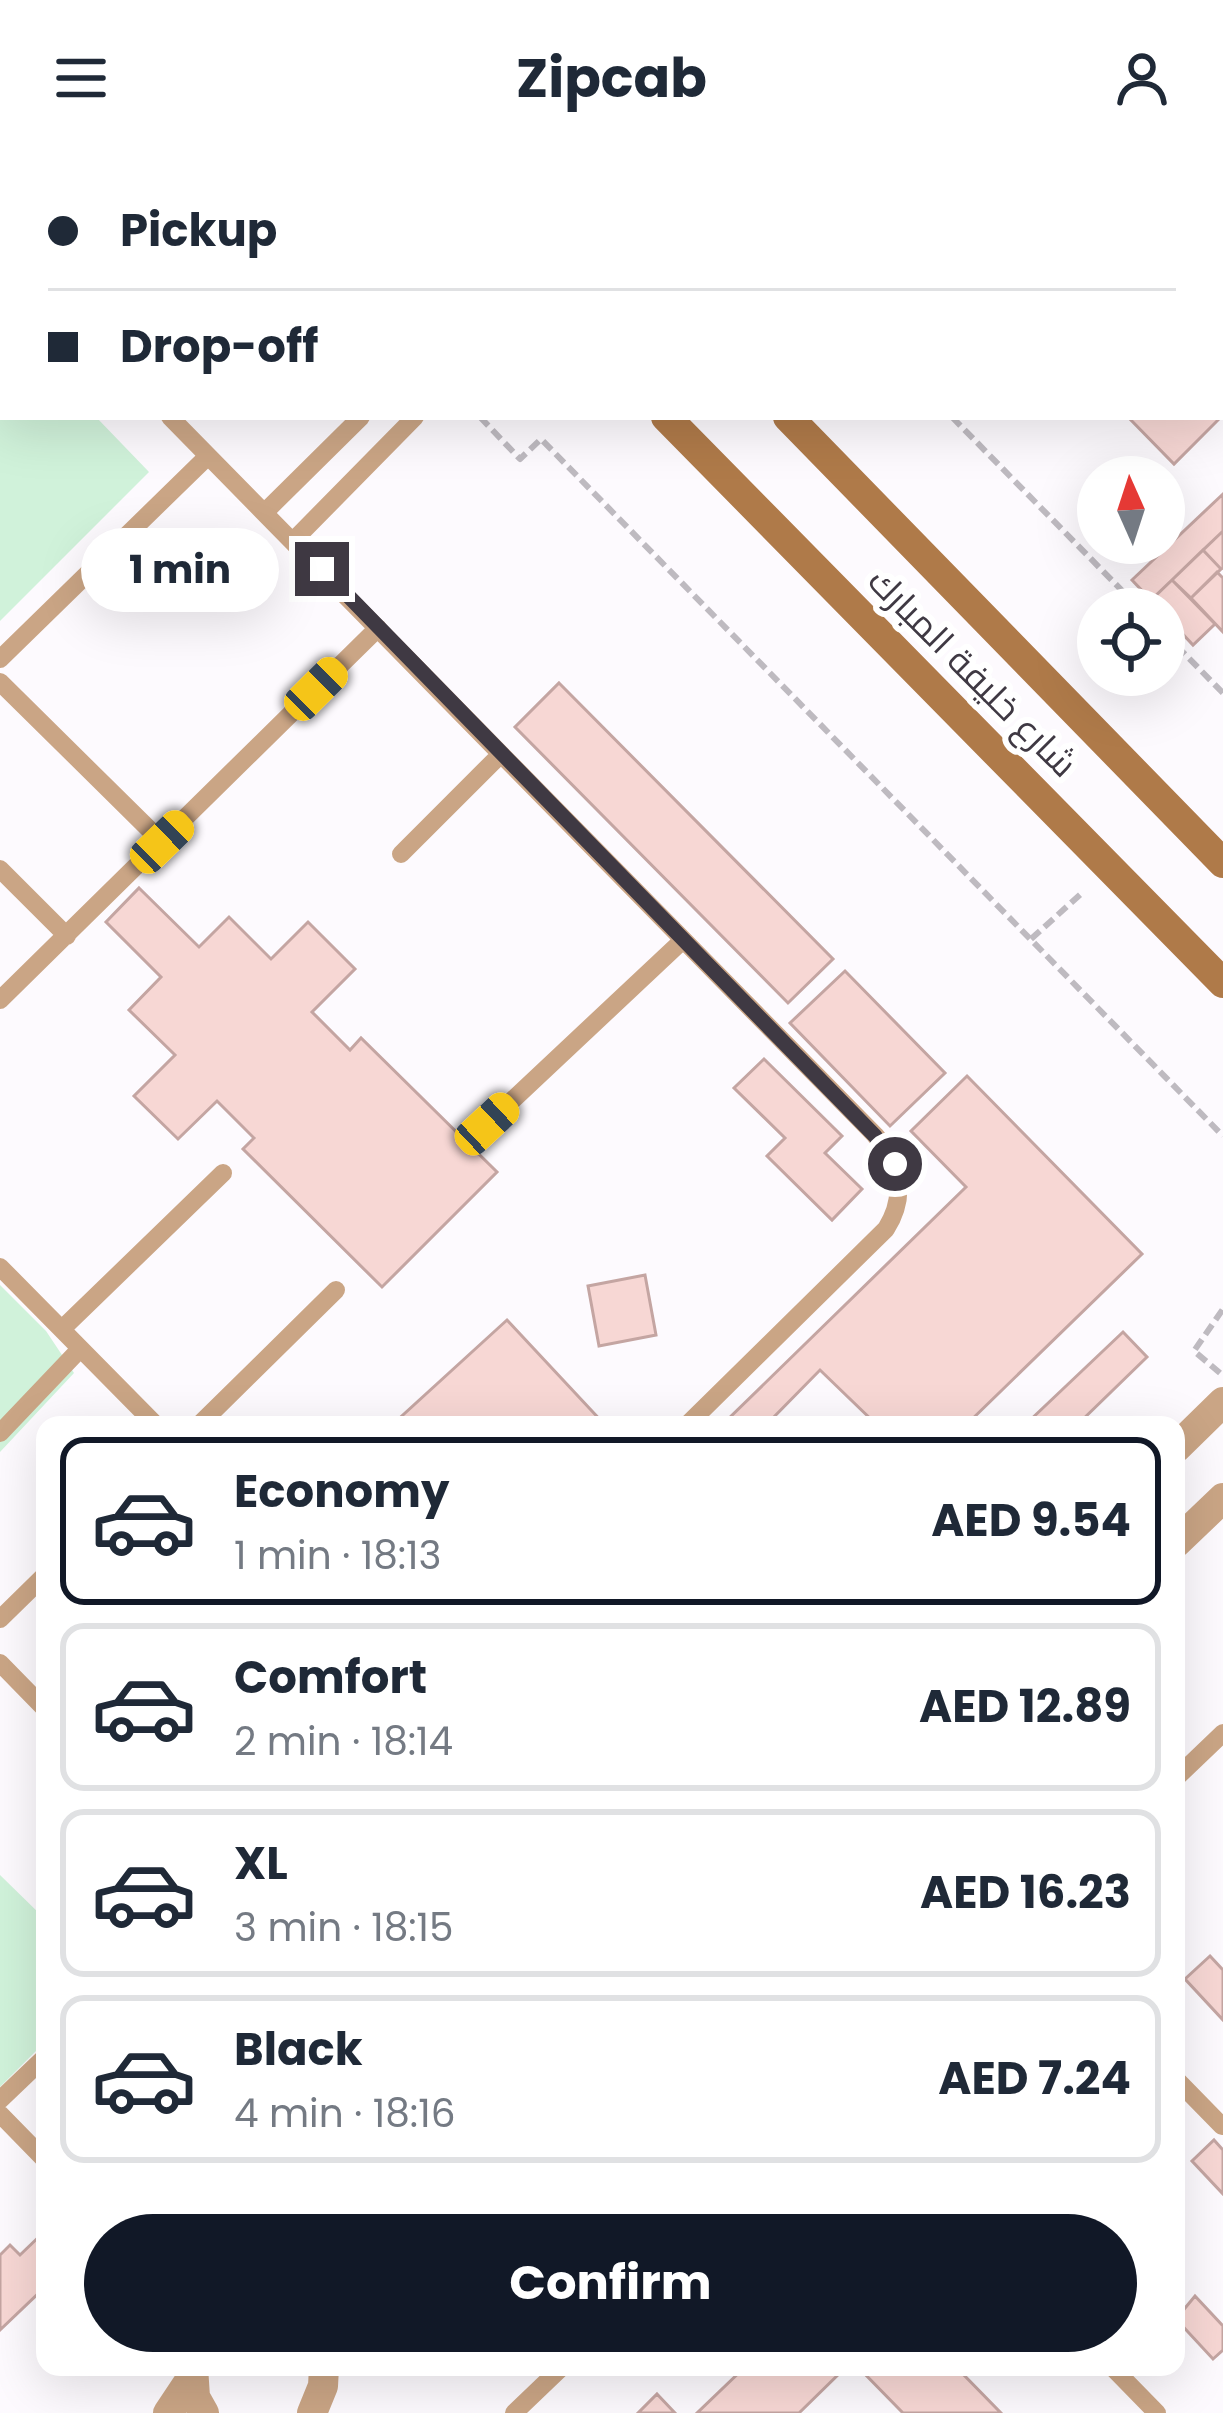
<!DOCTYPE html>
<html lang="en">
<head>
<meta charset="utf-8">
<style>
	body { margin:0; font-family:Poppins,Cairo,sans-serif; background:#f6f6f7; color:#1f2937; height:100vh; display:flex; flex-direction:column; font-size:45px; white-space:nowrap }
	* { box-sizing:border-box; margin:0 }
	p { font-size:39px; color:#747a83 }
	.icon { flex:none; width:66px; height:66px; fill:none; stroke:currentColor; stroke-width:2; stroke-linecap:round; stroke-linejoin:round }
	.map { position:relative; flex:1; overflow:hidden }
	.sheet { position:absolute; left:36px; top:1260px; width:1149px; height:960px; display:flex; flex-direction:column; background:#fff; border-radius:24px; box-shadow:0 12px 48px #0002 }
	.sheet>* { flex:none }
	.guide { position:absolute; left:0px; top:0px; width:1224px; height:264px; box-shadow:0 12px 48px #0002; display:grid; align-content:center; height:264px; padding:0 48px; background:#fff }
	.needle { width:78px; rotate:357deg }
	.tools { position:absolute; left:1077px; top:300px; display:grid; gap:24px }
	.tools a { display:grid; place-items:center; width:108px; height:108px; border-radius:50%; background:#fff; box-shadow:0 12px 48px #0002; font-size:60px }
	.end { position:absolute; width:54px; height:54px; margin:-27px; border:15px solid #3f3943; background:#fff; box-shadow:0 0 0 6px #fff }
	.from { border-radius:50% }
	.bubble { position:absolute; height:84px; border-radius:42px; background:#fff; box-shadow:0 12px 48px #0002; font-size:39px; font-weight:700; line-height:84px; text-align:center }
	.car { position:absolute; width:36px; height:72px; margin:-36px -18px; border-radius:15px; box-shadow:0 0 9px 3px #0007; background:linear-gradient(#f5c518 24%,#345 0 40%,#f5c518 0 76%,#345 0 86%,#f5c518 0) }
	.guide b { display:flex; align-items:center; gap:42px; height:114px; font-size:45px }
	.guide b+b { border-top:3px solid #e0e1e3 }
	.guide i { width:30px; height:30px; background:#1f2937 }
	ul { padding:21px 0 0; list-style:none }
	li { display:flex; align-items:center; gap:36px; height:168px; margin:0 24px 18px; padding:0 24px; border:6px solid #e0e1e3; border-radius:24px }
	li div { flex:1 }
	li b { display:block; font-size:45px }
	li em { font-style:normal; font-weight:700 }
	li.selected { border-color:#111827 }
	li>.icon { width:108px; height:108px; stroke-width:1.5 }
	.action { display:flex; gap:24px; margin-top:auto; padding:24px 48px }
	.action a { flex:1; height:138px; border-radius:72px; background:#111827; color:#fff; font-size:48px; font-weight:700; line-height:138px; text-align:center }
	header { display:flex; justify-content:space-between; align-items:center; height:156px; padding:0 48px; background:#fff; font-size:54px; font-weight:700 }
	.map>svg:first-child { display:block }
</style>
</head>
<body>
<header><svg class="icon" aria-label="menu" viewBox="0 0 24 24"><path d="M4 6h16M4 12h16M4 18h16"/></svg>Zipcab<svg class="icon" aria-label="person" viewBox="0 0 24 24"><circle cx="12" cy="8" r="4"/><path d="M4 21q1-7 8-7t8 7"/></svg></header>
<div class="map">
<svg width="1223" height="2257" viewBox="0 0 1223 2257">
	<rect width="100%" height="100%" fill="#fdfafe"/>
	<!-- green -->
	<path fill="#d0f2da" d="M0,161L3,261H96L149,316L0,465Z
		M0,1129L46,1175L74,1217L0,1296Z
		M0,1719L45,1763V1886L0,1931Z"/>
	<!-- building -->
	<path fill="#f7d7d4" stroke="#c4a5a2" stroke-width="3" d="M1221,148L1223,259L1174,308L1128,261H1221Z
		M1223,338V375L1151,444L1132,424Z
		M1223,375V412L1221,413L1203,394Z
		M1203,394L1221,413L1191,442L1172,424Z
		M1217,416L1223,422V476L1191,442Z
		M1172,424L1215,468L1193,489L1151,444Z
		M559,527L833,803L788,847L515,571Z
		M139,732L199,791L229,761L271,803L308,766L355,813L312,856L350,894L361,882L497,1016L382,1131L243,993L254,982L217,945L178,983L134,940L175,899L129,854L161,821L106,766Z
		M845,815L945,917L890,970L790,867Z
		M764,903L842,980L825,997L862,1033L832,1064L767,1000L785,982L734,932Z
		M967,920L1142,1098L966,1269H877L820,1214L766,1269H722L966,1031L911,975Z
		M645,1119L656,1179L599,1190L588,1130Z
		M507,1164L605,1269H392Z
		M1123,1176L1147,1201L1077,1269L1026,1268Z
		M1210,1800L1223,1814V1864L1185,1823Z
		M1214,1984L1223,1994V2038L1192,2005Z
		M45,2075V2131L0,2174V2099L10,2089L20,2099Z
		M1195,2140L1223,2170V2194L1213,2203L1176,2163Z
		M745,2211H846L799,2257H697Z
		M858,2211H956L1001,2257H903Z
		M657,2238L675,2257H638Z"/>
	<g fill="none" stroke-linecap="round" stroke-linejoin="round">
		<!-- path -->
		<path stroke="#bebac0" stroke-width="6" stroke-dasharray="12 6" stroke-linecap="butt" d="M269,0L272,3
			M574,0L577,3
			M696,0L699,3
			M480,261L520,303L541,283L1223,980
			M952,261L1140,453
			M1164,477L1223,537
			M1031,783L1082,737
			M1220,1217L1194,1195L1223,1153"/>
		<!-- service -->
		<path stroke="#caa585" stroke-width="18" d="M0,87L3,90
			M170,261L875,979C900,1008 907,1040 886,1073L687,1269
			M266,355L361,261
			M294,384L415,261
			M0,503L208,300
			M0,526L162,686
			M401,698L501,598
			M0,713L67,780
			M0,844L378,472
			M487,968L683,784
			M0,1111L156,1269
			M62,1173L223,1017
			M199,1269L336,1134
			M0,1277L80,1193
			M0,1463L45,1419
			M0,1507L45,1553
			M1176,1622L1223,1577
			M1176,1923L1222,1970
			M0,1944L45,1901
			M0,1958L45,2004
			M1112,2211L1157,2257
			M514,2257L562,2211"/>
		<!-- minor -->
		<path stroke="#caa585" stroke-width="30" d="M1176,1292L1223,1246
			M1176,1387L1223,1342
			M193,2211L195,2241L204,2257
			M168,2257L192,2221
			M312,2257L323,2230L324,2211"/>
		<!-- secondary -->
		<path stroke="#af7a49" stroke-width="30" d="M408,0L411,3
			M533,0L536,3
			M666,261L1223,827
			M788,261L1223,707"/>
	</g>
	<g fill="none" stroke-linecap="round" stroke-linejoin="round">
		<!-- route -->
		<path stroke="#3f3943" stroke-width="15" d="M322,413L875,980L895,1008"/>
	</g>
	<g text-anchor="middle" stroke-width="12" stroke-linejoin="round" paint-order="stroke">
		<!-- street labels -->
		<g font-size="36" fill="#3f3943" stroke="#fff">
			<text transform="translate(973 516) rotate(45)" y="13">شارع خليفة المبارك</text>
		</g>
	</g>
</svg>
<div class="tools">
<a><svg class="needle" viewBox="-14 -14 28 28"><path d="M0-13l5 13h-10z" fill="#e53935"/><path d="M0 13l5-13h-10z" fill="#747a83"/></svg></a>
<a><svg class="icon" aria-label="locate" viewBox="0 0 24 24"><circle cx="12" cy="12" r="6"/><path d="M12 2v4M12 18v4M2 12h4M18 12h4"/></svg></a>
</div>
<i class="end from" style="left:895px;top:1008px"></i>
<i class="end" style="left:322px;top:413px"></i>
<div class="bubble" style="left:81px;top:372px;width:198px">1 min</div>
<i class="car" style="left:316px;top:533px;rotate:45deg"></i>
<i class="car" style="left:162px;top:686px;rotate:46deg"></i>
<i class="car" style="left:487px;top:968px;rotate:47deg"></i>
<div class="guide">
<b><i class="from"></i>Pickup</b>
<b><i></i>Drop-off</b>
</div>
<section class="sheet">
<ul>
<li class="selected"><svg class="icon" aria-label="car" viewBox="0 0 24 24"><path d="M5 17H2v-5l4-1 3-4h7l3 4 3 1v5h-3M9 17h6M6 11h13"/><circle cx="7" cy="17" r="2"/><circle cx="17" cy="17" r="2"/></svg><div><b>Economy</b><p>1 min · 18:13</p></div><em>AED 9.54</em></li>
<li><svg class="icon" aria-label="car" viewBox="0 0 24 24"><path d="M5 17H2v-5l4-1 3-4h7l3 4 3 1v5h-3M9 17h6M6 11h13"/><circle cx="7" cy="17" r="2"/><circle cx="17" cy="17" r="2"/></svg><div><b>Comfort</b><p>2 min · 18:14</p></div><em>AED 12.89</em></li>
<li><svg class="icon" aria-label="car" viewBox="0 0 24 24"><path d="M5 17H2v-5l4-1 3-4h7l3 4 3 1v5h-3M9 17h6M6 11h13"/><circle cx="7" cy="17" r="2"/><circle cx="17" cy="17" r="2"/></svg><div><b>XL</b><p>3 min · 18:15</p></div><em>AED 16.23</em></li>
<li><svg class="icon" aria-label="car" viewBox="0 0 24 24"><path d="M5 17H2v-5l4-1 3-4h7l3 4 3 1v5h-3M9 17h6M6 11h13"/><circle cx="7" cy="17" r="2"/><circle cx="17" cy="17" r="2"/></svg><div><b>Black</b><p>4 min · 18:16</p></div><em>AED 7.24</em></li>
</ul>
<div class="action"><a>Confirm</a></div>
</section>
</div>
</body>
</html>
